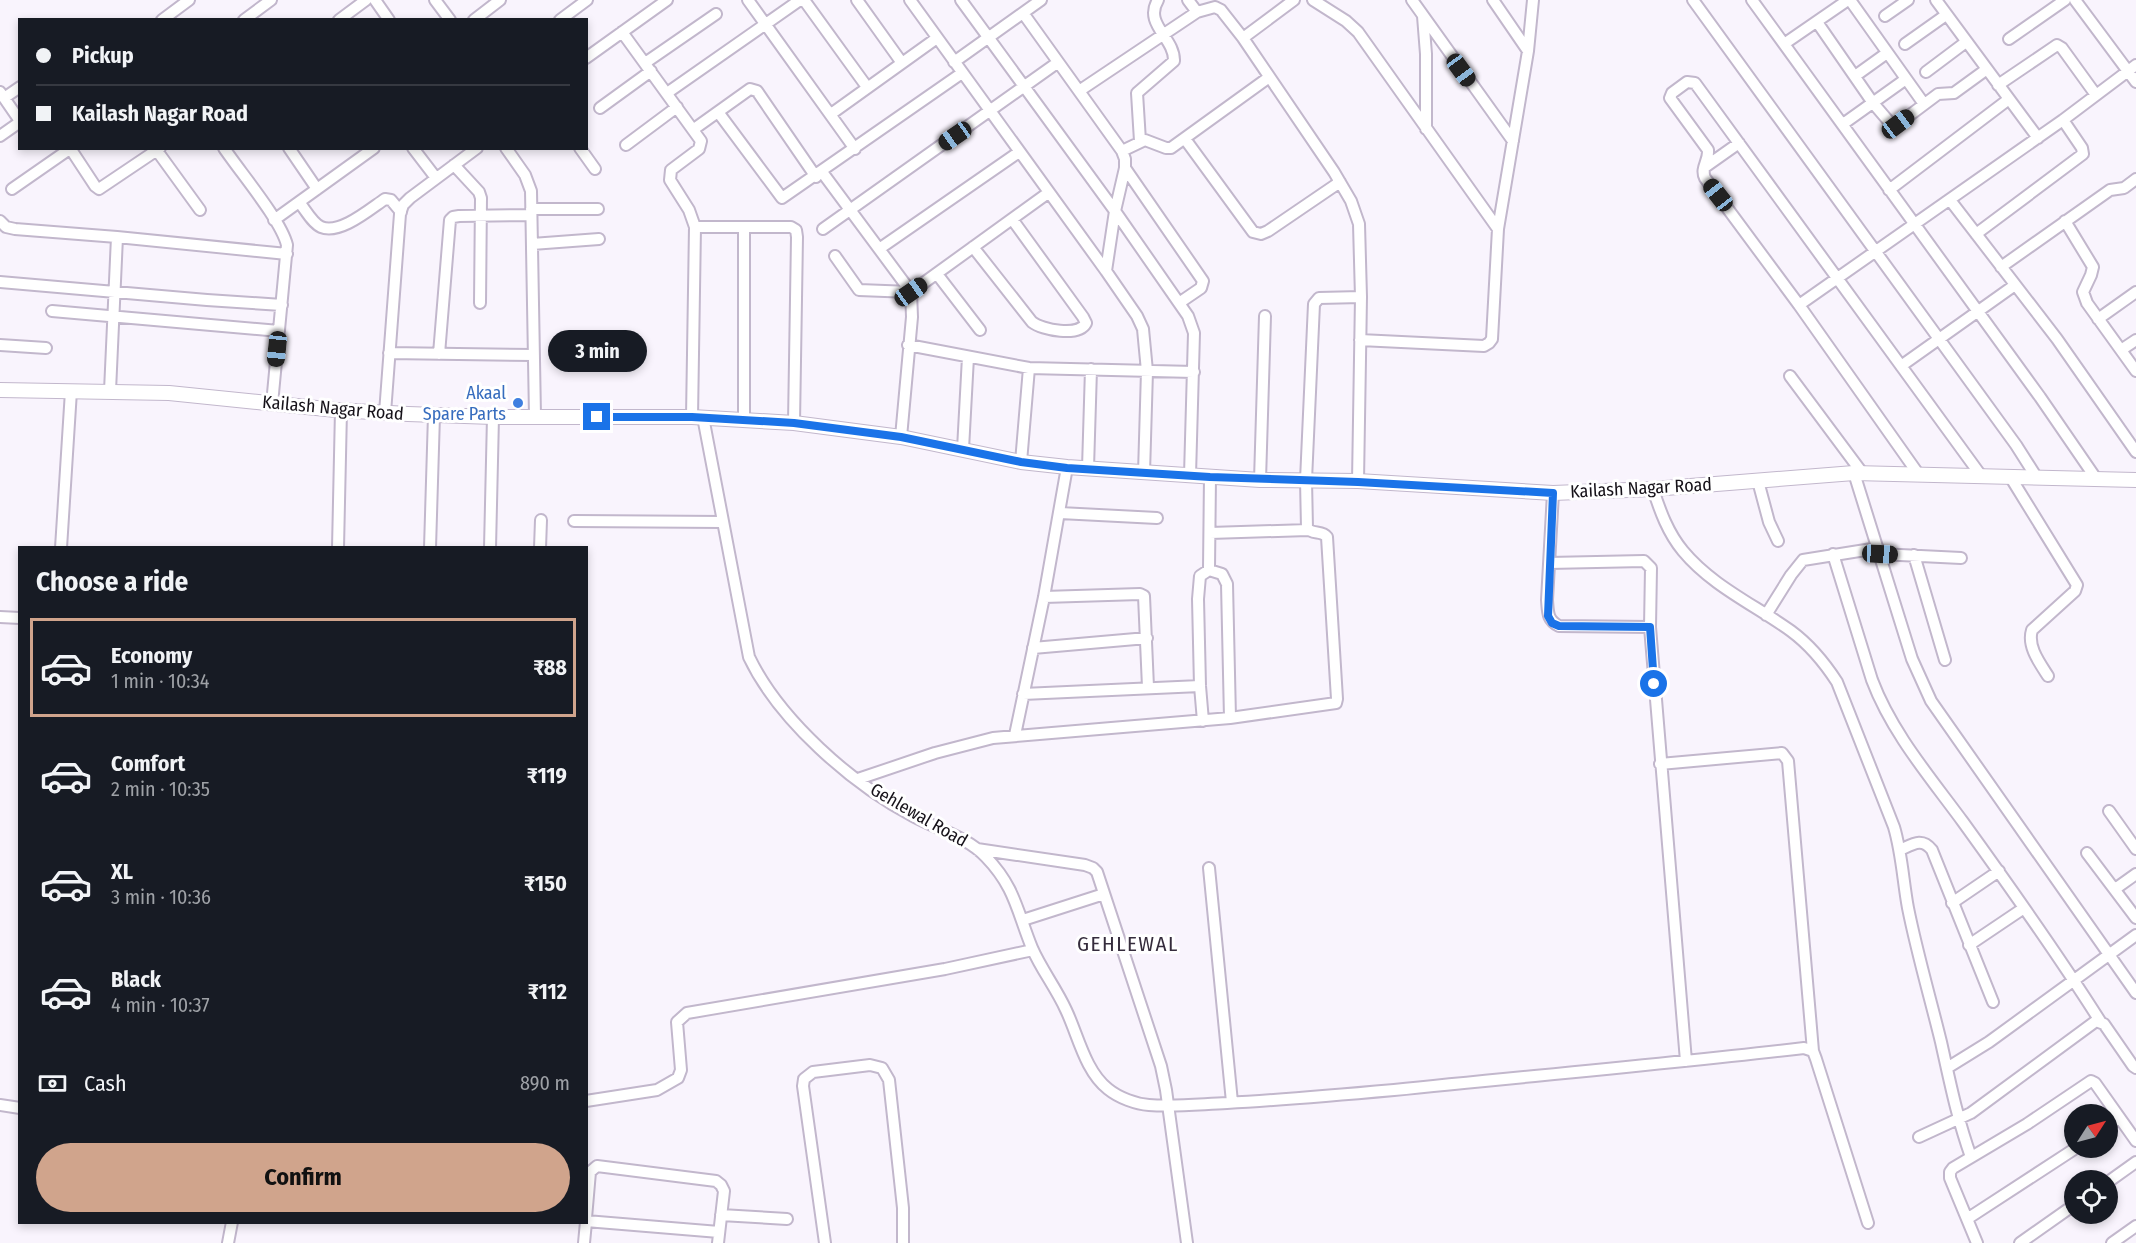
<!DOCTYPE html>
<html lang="en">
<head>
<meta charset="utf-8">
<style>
	body { margin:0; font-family:"Fira Sans Condensed",sans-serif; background:#20242c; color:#f1f3f6; height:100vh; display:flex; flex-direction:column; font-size:22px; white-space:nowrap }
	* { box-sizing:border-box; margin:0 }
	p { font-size:20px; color:#9ea1a6 }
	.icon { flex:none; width:33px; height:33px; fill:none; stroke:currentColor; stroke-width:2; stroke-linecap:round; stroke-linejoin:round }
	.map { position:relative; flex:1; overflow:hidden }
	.sheet { position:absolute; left:18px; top:546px; width:570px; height:678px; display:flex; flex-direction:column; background:#171b24; border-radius:0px; box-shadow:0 3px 9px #0003 }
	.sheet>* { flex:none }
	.hud { position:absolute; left:18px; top:18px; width:570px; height:132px; border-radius:0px; box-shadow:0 3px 9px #0003; display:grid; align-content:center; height:132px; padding:0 18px; background:#171b24 }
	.needle { width:39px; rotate:54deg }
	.tools { position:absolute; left:2064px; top:1104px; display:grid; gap:12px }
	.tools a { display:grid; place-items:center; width:54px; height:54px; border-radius:50%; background:#171b24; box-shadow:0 3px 9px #0003; font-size:30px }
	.end { position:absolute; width:27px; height:27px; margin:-14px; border:8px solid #1a73e8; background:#fff; box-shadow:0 0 0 3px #fff }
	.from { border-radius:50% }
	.bubble { position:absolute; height:42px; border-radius:21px; background:#171b24; box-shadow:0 3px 9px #0003; font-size:20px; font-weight:700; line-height:42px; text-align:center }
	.car { position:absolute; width:18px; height:36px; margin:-18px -9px; border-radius:8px; box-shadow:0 0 4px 2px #0007; background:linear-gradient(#222 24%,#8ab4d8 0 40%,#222 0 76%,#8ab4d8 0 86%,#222 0) }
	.hud b { display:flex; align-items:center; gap:21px; height:57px; font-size:22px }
	.hud b+b { border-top:2px solid #363941 }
	.hud i { width:15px; height:15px; background:#f1f3f6 }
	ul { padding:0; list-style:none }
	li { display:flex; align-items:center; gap:18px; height:99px; margin:0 12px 9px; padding:0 6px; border:3px solid transparent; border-radius:0px }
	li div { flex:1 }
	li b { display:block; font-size:22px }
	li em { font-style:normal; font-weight:700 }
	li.selected { border-color:#d0a48c }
	li>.icon { width:54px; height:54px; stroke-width:1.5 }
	h2 { padding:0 18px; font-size:27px; line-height:72px }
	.pay { display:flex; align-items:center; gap:15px; height:66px; padding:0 18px; font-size:22px }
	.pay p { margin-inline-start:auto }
	.button { display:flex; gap:12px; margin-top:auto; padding:12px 18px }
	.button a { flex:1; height:69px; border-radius:36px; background:#d0a48c; color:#111; font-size:24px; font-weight:700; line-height:69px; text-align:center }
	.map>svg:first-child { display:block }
</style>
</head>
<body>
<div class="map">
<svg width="2136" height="1243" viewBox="0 0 2136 1243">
	<rect width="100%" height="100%" fill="#f9f4fd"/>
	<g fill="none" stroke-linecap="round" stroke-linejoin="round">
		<!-- minor casing -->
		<g stroke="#c2b7cc" stroke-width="14">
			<path id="minor" d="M375,0L389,20
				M435,0L450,20
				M748,0L855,149
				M804,0L867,87
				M857,0L902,63
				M910,0L1106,271L1137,316L1143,329L1147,371L1144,473
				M961,0L1115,211L1188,316L1194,333L1190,475
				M1188,0L1197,12
				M1313,0L1346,21L1358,32L1498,229
				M1412,0L1513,141
				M1493,0L1528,51
				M1693,0L2016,445L2037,478
				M1752,0L2040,397L2097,480
				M1850,0L1924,104
				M1936,0L2038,138
				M2075,0L2136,82
				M1023,13L1122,151L1125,159V168L1115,211L1106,271
				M1423,16L1426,54V129
				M1885,16L1908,0
				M162,20L189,0
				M244,20L271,0
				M339,20L366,0
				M474,20L500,0
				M560,20L587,0
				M1817,22L1873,103L1891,124H1898L1938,94L1954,93L1987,69
				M622,32L701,141L699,149L671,170L670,180L689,210L695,227L692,417
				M1243,38L1294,0
				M2009,39L2065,0
				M1784,44L1848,0
				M1905,44L1946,15
				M586,58L667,0
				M954,62L1041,0
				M645,63L716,14
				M1926,72L1966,42
				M1855,76L1887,53
				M1998,85L2057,45L2062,48L2096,95
				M1079,91L1197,12L1215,7L1221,10L1243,38L1334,172L1351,201L1359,224L1361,297L1358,481
				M0,92L20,121
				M667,93L800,0
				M4,98L20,87
				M600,108L651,71
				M718,112L782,198L962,73
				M831,114L937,38
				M1843,124L1906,79
				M694,129L750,89L757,91L816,177
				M0,136L20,122
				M1185,139L1253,232L1261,234L1268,231L1340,182
				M1140,141L1137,93L1174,61C1175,38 1143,24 1158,0
				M626,145L677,107
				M70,148L95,186L99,189L160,148
				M155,148L200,210
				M224,148C240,172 281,220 287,245L272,404
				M289,148L317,189
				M413,148L436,178
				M506,148L525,175L531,191L535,416
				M580,148L595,169
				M1122,151L1145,140L1166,148H1171L1268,78
				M454,165L479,192L481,198L480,303
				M1705,167L1739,143
				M1125,168L1203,281L1201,288L1179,303
				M822,172L911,292L912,317L901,437
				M12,189L71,148
				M1889,190L2009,99
				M1950,200L2057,339L2136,452
				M299,202C305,209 312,223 321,227C340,235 370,209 385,199L391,200L401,212
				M531,209H598
				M274,220L374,148
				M0,221L6,227L15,229L117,237
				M2065,221L2093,267L2091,275L2083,292L2087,303L2136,371
				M695,227H791L796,230L797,237L794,423
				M744,228V420
				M823,229L1057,63
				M1976,234L2083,154L2082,148L2063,120
				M532,244L599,239
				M973,247L1032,322C1042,330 1079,337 1086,323L1083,317L1012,219
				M879,249L1019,152
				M835,256L859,290L911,292L1048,193
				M2001,267L2110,190L2124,188L2136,179
				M937,274L980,330
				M0,282L207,300L282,305
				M1799,305L2063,120L2136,65
				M52,311L279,331
				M2098,319L2136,292
				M1360,340L1484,346L1489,343L1492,339L1498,229L1528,51L1533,0
				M0,345L46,348
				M908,345L1029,368L1194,372
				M2121,350L2136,340
				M389,353L534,355
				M439,354L450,220L453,217L459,216L531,215
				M1901,366L2015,285
				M1790,376L1863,474
				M110,391L117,237L287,254
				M385,413L400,214L403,205L410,198L477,148
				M703,417L749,657C779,720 852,784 913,816C937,829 967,837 986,857C1015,887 1017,911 1032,948C1041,969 1056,988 1066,1010C1078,1035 1085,1071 1108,1089C1119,1098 1136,1104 1149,1105C1175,1107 1201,1104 1227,1103C1282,1100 1338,1095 1394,1090C1530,1076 1667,1064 1804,1048L1813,1051L1816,1059L1868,1223
				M963,449L968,357
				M1021,462L1029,368
				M1088,468L1091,369
				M1854,473L1912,659L1931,701L2136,993
				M1919,475L1799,305L1705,178C1700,168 1709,161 1708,150L1670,98L1672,93L1687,82L1695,83L1982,477
				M2011,478L2077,585L2075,591L2032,630C2027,646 2039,662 2048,676
				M1260,480L1265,316
				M1758,481L1769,522L1778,541
				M1653,489C1660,511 1668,533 1683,551C1712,586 1755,605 1791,631C1810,645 1824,662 1837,682L1894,827C1902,854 1903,881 1908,908C1917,953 1930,997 1941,1042C1950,1082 1957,1118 1971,1157
				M1553,493L1547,600C1548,612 1547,620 1559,626L1650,627
				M1060,513L1157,518
				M574,521L723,522
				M1210,533L1308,530
				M61,548L71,391
				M338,548L341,410
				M430,548L434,415
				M490,548L493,417
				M540,548L541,520
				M1833,554L1872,680C1892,733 1930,777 1963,822C2010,887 2057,953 2100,1021
				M1880,554L1961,558
				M1914,555L1945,660
				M1549,563L1644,561L1651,568L1650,627L1686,1061
				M1209,570L1222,574L1227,584L1230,718
				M1044,597L1140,594L1144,596L1148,687
				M1766,615L1791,575L1803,560L1878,548
				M0,617L20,618
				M1033,648L1147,638
				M1023,694L1200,686
				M1203,721L1200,686L1198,599L1200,576L1209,570V568L1210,477
				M1015,735L1044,597L1067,467
				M1660,764L1782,753L1788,761L1813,1051
				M858,779L935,753L993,738L1230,718L1336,703L1337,699L1327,537C1322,530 1312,535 1307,528L1306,480L1314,304L1319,298L1361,297
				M2109,811L2136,849
				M977,849L1085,865L1093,868L1097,872L1161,1066L1166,1090L1187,1243
				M1900,850C1913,844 1922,837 1932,850L1993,1002
				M2087,853L2136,918
				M1209,868L1232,1102
				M2115,889L2136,874
				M1952,903L1999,871
				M1023,920L1104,894
				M1969,945L2024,908
				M1947,1068L1989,1042L2136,935
				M586,1101L657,1090L678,1078L681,1070L677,1022L687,1013L945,969L1033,950
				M0,1105L20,1108
				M2108,1126L2119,1118
				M1919,1137L1971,1113L2096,1021L2104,1024L2133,1066L2136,1068
				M2108,1182L2136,1162
				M721,1215L787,1219
				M586,1218L590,1172L597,1166L716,1181L721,1185L724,1191L718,1243
				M1967,1219L2076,1148
				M586,1221L719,1232
				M228,1243L232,1222
				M584,1243L586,1222
				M825,1243L803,1086L804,1079L813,1072L870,1065L882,1068L889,1080L903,1208V1243
				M1977,1243L1950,1178V1172L1953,1168L2027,1124L2091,1081L2095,1083L2136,1141
				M2020,1243L2074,1205
				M2112,1243L2136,1226"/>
		</g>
		<!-- tertiary casing -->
		<g stroke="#c2b7cc" stroke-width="16">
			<path id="tertiary" d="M0,390L169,393L336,410L408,414L493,417H692L794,423L901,437L1021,462L1067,467L1260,480L1358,481L1553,493L1653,489L1854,473L2136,480"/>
		</g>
		<!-- minor -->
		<use href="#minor" stroke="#fff" stroke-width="10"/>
		<!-- tertiary -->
		<use href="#tertiary" stroke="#fff" stroke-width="14"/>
	</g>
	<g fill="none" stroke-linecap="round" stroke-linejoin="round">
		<!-- route -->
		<path stroke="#1a73e8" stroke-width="8" d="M597,417H692L794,423L901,437L1021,462L1067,468L1210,477L1358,482L1553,493L1548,616L1552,623L1559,626L1650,627L1654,684"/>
	</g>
	<!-- markers -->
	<circle fill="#3f7fe0" stroke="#fff" stroke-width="2" cx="518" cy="403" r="6"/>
	<g text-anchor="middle" stroke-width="6" stroke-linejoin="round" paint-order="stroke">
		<!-- shop labels -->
		<g font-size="18" fill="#366cbe" stroke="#fff" text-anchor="end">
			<text x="506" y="399">Akaal<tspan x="506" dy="21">Spare Parts</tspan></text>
		</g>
		<!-- street labels -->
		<g font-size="18" fill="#161219" stroke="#fff">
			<text transform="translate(333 408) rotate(5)" y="6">Kailash Nagar Road</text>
			<text transform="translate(1641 488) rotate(-3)" y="6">Kailash Nagar Road</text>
			<text transform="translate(919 815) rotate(30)" y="6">Gehlewal Road</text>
		</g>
		<!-- quarter labels -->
		<g font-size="21" letter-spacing="1.5" fill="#352c3c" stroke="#fff">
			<text x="1128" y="951">GEHLEWAL</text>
		</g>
	</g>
</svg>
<div class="tools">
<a><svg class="needle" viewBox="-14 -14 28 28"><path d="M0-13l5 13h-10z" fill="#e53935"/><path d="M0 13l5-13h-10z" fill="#9ea1a6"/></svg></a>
<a><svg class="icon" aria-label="locate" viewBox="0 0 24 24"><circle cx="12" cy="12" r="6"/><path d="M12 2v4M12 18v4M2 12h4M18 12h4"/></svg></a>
</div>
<i class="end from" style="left:1654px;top:684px"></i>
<i class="end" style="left:597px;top:417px"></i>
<div class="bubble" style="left:548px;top:330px;width:99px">3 min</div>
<i class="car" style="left:1461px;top:70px;rotate:144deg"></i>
<i class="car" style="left:1898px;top:124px;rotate:53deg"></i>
<i class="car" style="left:955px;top:136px;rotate:235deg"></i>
<i class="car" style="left:1718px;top:195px;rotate:322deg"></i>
<i class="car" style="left:911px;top:292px;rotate:55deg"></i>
<i class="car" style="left:277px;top:349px;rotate:186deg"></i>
<i class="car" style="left:1880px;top:554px;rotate:93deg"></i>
<div class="hud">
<b><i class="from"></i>Pickup</b>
<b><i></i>Kailash Nagar Road</b>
</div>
<section class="sheet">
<h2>Choose a ride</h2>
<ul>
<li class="selected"><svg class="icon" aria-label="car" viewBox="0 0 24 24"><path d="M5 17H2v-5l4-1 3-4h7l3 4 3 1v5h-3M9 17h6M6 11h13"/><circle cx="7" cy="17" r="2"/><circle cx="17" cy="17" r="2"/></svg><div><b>Economy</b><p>1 min · 10:34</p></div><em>₹88</em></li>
<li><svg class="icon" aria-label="car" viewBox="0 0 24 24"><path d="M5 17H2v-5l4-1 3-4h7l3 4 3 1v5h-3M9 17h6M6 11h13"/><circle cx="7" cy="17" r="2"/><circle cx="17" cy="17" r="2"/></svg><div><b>Comfort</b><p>2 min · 10:35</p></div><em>₹119</em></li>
<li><svg class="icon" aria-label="car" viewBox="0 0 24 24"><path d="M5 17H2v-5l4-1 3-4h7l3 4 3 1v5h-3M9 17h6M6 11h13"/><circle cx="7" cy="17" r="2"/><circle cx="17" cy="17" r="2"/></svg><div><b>XL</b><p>3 min · 10:36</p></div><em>₹150</em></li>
<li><svg class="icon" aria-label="car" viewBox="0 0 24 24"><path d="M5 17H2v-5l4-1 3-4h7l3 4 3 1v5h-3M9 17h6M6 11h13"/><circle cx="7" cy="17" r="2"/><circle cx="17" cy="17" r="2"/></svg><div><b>Black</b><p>4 min · 10:37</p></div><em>₹112</em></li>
</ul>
<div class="pay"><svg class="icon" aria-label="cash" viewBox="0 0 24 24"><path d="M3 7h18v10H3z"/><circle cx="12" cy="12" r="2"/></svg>Cash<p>890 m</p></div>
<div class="button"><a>Confirm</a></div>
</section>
</div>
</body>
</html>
